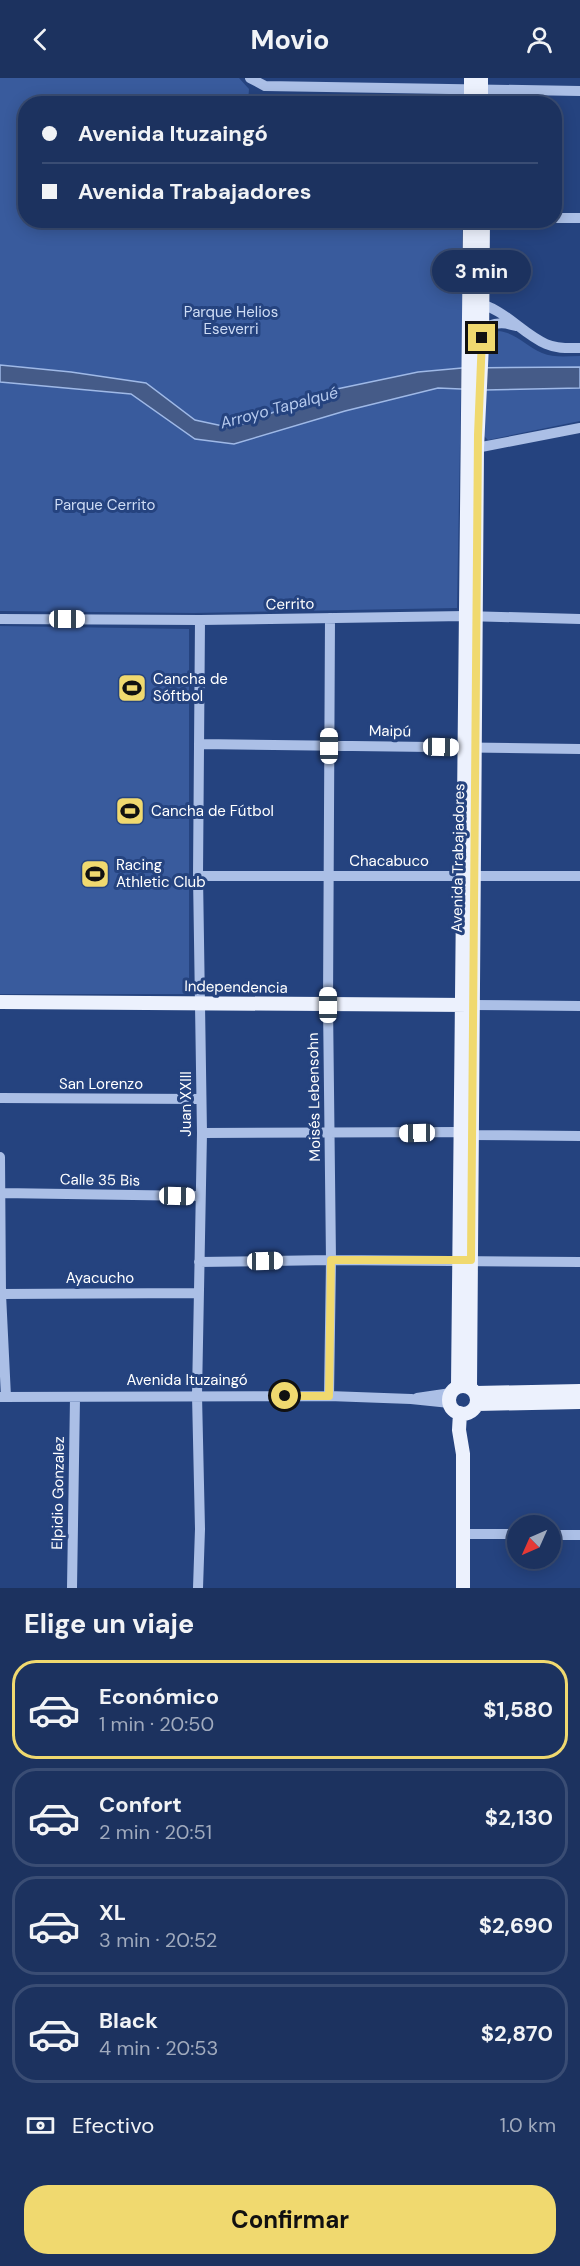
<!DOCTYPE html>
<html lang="es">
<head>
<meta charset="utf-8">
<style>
	body { margin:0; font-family:"DM Sans",sans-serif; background:#293e68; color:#f1f3f6; height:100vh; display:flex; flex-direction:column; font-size:22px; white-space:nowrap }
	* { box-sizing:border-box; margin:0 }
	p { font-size:20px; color:#a0aabd }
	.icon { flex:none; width:33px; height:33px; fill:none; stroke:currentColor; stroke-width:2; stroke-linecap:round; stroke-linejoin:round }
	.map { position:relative; height:1510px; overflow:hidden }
	.details { display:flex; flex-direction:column; background:#1c325f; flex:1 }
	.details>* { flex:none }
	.banner { position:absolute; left:18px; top:18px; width:544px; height:132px; border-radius:24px; box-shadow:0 3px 15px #0003,0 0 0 2px #3a4d74; display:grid; align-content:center; height:132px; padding:0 24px; background:#1c325f }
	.needle { width:39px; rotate:225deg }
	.buttons { position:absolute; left:507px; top:1437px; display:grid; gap:12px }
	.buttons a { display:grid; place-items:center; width:54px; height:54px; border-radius:50%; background:#1c325f; box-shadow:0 3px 15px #0003,0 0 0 2px #3a4d74; font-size:30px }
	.end { position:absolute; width:27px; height:27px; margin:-14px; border:8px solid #f0d96f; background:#111; box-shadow:0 0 0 3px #111 }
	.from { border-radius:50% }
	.bubble { position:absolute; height:42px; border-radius:21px; background:#1c325f; box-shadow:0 3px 15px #0003,0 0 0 2px #3a4d74; font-size:20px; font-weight:700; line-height:42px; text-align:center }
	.car { position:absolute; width:18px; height:36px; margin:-18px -9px; border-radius:8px; box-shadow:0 0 4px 2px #0007; background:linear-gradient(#fff 24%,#345 0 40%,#fff 0 76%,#345 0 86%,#fff 0) }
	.banner b { display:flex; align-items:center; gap:21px; height:57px; font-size:22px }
	.banner b+b { border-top:2px solid #3a4d74 }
	.banner i { width:15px; height:15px; background:#f1f3f6 }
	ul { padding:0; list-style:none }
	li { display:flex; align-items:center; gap:18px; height:99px; margin:0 12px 9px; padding:0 12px; border:3px solid #3a4d74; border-radius:24px }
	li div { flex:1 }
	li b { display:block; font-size:22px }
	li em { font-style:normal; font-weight:700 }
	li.current { border-color:#f0d96f }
	li>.icon { width:54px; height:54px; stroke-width:1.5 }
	h2 { padding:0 24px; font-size:27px; line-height:72px }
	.pay { display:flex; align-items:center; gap:15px; height:66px; padding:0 24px; font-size:22px }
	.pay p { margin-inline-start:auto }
	.button { display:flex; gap:12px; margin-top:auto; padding:12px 24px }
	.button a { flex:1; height:69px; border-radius:24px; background:#f0d96f; color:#111; font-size:24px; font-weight:700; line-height:69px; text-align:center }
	header { display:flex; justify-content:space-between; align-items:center; height:78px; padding:0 24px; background:#1c325f; font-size:27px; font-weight:700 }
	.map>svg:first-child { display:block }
</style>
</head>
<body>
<header><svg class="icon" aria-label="back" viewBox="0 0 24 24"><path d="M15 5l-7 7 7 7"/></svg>Movio<svg class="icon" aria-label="person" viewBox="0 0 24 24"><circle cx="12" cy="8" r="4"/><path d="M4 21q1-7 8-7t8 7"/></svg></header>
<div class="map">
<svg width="580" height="1510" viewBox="0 0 580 1510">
	<rect width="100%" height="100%" fill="#25437f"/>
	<!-- green -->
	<path fill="#395b9d" d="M0,0H239L249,11L248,25L26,26V142L462,143V290L418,294L332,312L232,350L195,342L146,305L71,294L0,287Z
		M336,17L461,19V25H336Z
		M499,253C516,255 526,268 542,275C554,280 567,278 580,278V289L485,291C486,275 483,259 499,253Z
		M0,304L131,316L195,361L345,333L438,310L461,311L457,530L194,535L0,533Z
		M580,310V343L488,362L482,356L484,312Z
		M0,548L189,551V916H0Z"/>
	<!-- water -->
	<path fill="#455b88" stroke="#9fb9e7" stroke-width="1.5" d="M0,287L71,294L146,305L195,342L232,350L332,312L418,294L462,290L580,289V310L484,312L438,310L345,333L234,366L195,361L131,316L0,304Z"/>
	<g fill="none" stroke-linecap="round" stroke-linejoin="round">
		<!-- minor -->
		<path stroke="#abbfe6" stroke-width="10" d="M250,0L265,8L580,13
			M555,140H580
			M476,225C504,230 521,255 546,266C557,271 569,270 580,270
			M482,260L488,248C499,244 505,245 516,248
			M471,371L580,350
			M0,541L200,542L465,538L580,541
			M199,666L580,671
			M198,798H580
			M472,927L580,928
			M0,1020L201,1021
			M202,1055L460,1054L471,1057L580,1058
			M0,1079L1,1216L6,1319
			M1,1115L199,1118
			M199,1184L331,1182L580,1184
			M1,1216L198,1215
			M329,1318L331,1182L328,927L330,540
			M0,1319L329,1318L411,1321L450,1325
			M417,1320L451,1315
			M463,1456H518
			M550,1457H580
			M72,1510L75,1320
			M198,1510L200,1451L197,1317L202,1055L198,798L200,542"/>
		<!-- major -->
		<path stroke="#ecf1fd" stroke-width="14" d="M481,0V26
			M471,26V0
			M0,924L469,927
			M458,1308L470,142
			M449 1322a14 14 0 1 1 28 0a14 14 0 1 1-28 0Z
			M470,1309L477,370L482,267L483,142
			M476,1315L580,1313
			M477,1326L580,1324
			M460,1335L459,1352L463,1376V1510"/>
	</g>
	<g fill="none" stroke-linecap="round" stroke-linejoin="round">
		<!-- route -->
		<path stroke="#f0d96f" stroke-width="8" d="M285,1318H329L331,1182H471L478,357L482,260"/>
	</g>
	<!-- icons -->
	<defs>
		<g id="stadium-square" transform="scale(1.5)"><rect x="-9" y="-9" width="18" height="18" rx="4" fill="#f0d96f" stroke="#25437f"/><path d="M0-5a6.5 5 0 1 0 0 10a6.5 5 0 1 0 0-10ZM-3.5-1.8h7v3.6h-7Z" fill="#111"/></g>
	</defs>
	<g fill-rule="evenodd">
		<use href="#stadium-square" x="132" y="610"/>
		<use href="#stadium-square" x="130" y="733"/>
		<use href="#stadium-square" x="95" y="796"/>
	</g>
	<g text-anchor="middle" stroke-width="6" stroke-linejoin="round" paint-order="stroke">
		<!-- park labels -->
		<g font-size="15" fill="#cedcf5" stroke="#25437f">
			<text x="231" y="239">Parque Helios<tspan x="231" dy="17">Eseverri</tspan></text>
			<text x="105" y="432">Parque Cerrito</text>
		</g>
		<!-- street labels -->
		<g font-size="15" fill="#fff" stroke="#25437f">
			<text transform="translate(290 526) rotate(-1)" y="5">Cerrito</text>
			<text transform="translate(390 653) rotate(1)" y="5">Maipú</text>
			<text transform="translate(458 780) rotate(-89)" y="5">Avenida Trabajadores</text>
			<text x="389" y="788">Chacabuco</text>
			<text transform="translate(236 909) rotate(1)" y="5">Independencia</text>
			<text x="101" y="1011">San Lorenzo</text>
			<text transform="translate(314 1019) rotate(-91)" y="5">Moisés Lebensohn</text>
			<text transform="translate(186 1026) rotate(-90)" y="5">Juan XXIII</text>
			<text transform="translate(100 1102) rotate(1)" y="5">Calle 35 Bis</text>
			<text x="100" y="1205">Ayacucho</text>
			<text x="187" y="1307">Avenida Ituzaingó</text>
			<text transform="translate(58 1415) rotate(-89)" y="5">Elpidio Gonzalez</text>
		</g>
		<!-- poi labels -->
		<g font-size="15" fill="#fff" stroke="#25437f" text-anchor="start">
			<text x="153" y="606">Cancha de<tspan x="153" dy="17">Sóftbol</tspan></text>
			<text x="151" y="738">Cancha de Fútbol</text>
			<text x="116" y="792">Racing<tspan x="116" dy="17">Athletic Club</tspan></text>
		</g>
		<!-- water labels -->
		<g font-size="16" font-style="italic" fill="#b6caee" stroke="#25437f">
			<text transform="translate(279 329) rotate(-15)" y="6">Arroyo Tapalqué</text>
		</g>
	</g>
</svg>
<div class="buttons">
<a><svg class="needle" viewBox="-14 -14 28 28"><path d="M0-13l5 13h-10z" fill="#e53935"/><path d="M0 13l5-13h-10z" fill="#a0aabd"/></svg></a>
</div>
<i class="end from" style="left:285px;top:1318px"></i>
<i class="end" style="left:482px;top:260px"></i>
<div class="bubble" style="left:432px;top:172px;width:99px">3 min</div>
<i class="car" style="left:67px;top:541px;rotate:90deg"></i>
<i class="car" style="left:329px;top:668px;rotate:0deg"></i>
<i class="car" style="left:441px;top:669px;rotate:91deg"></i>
<i class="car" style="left:328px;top:927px;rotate:0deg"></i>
<i class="car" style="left:417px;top:1055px;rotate:269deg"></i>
<i class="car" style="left:177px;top:1118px;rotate:91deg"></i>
<i class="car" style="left:265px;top:1183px;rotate:89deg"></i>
<div class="banner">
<b><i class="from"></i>Avenida Ituzaingó</b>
<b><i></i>Avenida Trabajadores</b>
</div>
</div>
<section class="details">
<h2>Elige un viaje</h2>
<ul>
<li class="current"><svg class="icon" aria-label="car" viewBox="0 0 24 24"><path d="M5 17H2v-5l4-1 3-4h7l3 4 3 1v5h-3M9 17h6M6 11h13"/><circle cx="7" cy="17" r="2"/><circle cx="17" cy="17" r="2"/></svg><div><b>Económico</b><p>1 min · 20:50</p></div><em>$1,580</em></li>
<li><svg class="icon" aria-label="car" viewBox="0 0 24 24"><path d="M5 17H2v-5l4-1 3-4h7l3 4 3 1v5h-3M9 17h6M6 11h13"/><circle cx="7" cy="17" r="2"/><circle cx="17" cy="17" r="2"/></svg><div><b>Confort</b><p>2 min · 20:51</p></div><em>$2,130</em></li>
<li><svg class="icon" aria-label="car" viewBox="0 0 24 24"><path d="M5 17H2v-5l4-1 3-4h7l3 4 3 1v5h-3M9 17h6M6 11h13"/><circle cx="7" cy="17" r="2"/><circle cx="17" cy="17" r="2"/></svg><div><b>XL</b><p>3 min · 20:52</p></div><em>$2,690</em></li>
<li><svg class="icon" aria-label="car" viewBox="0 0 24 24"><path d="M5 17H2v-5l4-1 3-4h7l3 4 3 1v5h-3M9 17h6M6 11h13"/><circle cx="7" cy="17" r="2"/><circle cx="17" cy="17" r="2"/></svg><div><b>Black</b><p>4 min · 20:53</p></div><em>$2,870</em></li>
</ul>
<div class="pay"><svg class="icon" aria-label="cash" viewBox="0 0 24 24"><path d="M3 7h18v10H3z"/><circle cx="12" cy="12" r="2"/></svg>Efectivo<p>1.0 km</p></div>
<div class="button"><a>Confirmar</a></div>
</section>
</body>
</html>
